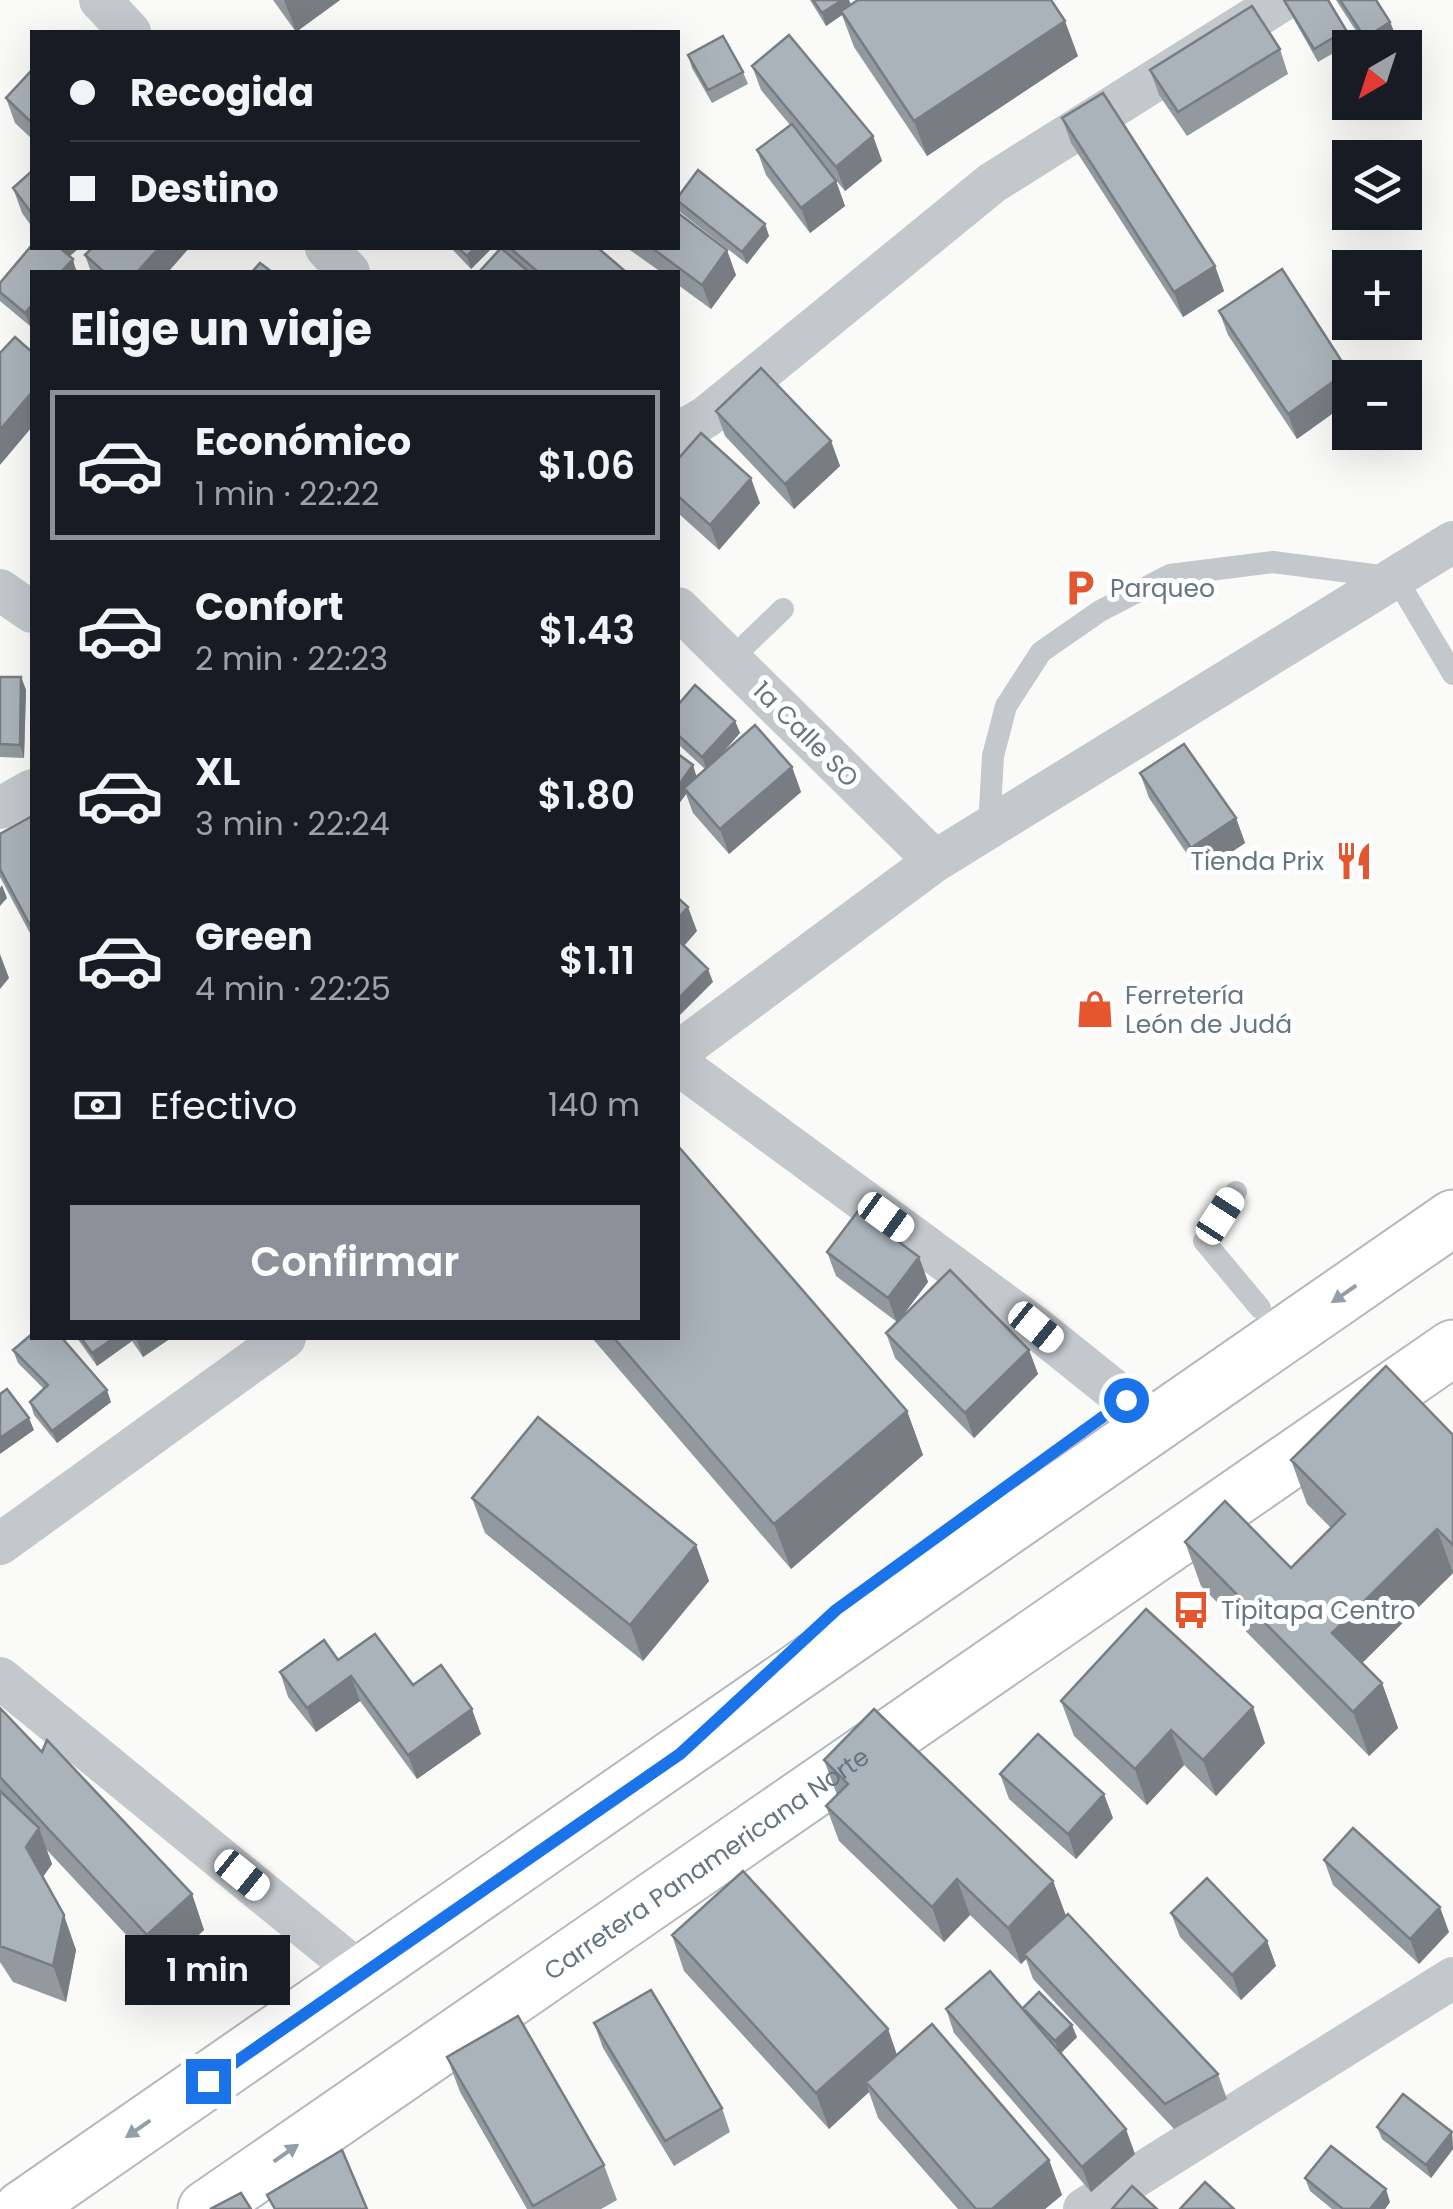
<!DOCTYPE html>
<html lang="es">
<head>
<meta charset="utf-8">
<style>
	body { margin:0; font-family:Poppins,sans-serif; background:#20242c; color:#f1f3f6; height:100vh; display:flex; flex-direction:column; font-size:38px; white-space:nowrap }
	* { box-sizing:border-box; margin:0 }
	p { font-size:32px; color:#9ea1a6 }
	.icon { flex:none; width:55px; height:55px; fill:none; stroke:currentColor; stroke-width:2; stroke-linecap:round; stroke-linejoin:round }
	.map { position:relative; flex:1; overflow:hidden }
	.panel { position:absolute; left:30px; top:270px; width:650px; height:1070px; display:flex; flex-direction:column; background:#171b24; border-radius:0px; box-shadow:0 10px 40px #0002 }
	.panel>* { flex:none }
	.top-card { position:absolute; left:30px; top:30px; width:650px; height:220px; border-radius:0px; box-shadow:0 10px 40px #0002; display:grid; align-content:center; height:220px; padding:0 40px; background:#171b24 }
	.needle { width:65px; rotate:219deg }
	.buttons { position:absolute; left:1332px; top:30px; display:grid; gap:20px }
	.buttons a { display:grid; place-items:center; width:90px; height:90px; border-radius:0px; background:#171b24; box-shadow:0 10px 40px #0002; font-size:50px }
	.end { position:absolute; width:45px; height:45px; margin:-22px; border:12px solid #1a73e8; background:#fff; box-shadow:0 0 0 5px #fff }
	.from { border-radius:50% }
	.bubble { position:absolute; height:70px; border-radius:0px; background:#171b24; box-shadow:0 10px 40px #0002; font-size:32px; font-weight:600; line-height:70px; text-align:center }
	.car { position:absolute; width:30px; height:60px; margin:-30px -15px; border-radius:12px; box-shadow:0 0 8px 2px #0007; background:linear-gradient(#fff 24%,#345 0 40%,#fff 0 76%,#345 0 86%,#fff 0) }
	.top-card b { display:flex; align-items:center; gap:35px; height:95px; font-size:38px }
	.top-card b+b { border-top:2px solid #363941 }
	.top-card i { width:25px; height:25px; background:#f1f3f6 }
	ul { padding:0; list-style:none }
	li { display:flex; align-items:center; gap:30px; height:150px; margin:0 20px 15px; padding:0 20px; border:5px solid transparent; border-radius:0px }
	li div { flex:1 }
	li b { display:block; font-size:38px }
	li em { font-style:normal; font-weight:600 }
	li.on { border-color:#8c9099 }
	li>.icon { width:90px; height:90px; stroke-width:1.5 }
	h2 { padding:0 40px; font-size:45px; line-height:120px }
	.pay { display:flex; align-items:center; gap:25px; height:110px; padding:0 40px; font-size:38px }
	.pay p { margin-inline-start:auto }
	.cta { display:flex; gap:20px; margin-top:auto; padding:20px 40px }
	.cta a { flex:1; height:115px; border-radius:0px; background:#8c9099; color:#fff; font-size:40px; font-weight:600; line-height:115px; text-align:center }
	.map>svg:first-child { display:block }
</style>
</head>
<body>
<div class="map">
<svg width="1453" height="2209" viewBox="0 0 1453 2209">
	<rect width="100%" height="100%" fill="#fafaf8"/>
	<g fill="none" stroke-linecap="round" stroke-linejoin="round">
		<!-- trunk casing -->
		<g stroke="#b4b9bd" stroke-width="59">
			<g id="trunk">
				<path d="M22,2209L1453,1218"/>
				<path id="s1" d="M206,2209L1453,1348"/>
			</g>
		</g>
		<!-- service -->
		<path stroke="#c3c8cc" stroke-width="22" d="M730,660L783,609
			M989,827L993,756L1006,706L1041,652L1100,611L1170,575L1273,562L1396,578L1453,674
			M1236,1192L1204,1241L1260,1308"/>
		<!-- minor -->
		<path stroke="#c3c8cc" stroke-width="42" d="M100,0L130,32
			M326,248L349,272
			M678,433L706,417L992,183L1283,0
			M0,590L32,612
			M678,608L935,861
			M0,808L32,790
			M678,1052L935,861L1453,542
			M678,1064L1035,1327L1126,1400
			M0,1544L285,1338
			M0,1678L362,1974
			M1084,2209L1453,1978"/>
		<!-- trunk -->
		<use href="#trunk" stroke="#fff" stroke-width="55"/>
	</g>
	<!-- wall -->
	<path fill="#929a9f" d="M273,0H340L296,32Z
		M810,0H849L851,5L1078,56L927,156L854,47L842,15L826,26Z
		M1283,0H1328L1346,30L1351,43L1318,62Z
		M1336,0H1376L1390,22L1395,34L1375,48H1367Z
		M1280,49L1288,74L1187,136L1159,95L1150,70Z
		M688,55L743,72L748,84L712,103L692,68Z
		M752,66L873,136L882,161L845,191L829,172L836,181L845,206L810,233L766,175L757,150L790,125L761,90Z
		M32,70V139L15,123L6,98Z
		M1062,118L1215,266L1224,291L1183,317L1071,143Z
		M32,171V227L22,213L13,188Z
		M678,197L765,224L769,236L747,264L680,212L678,204Z
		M32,248H79L70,256L77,271L76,272H32L30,326L0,301V283Z
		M92,248H189L168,272H91L85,255Z
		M451,248H492L471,269Z
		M501,248H598L626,272H479Z
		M627,248H678L736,275L711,309L678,285V272H661Z
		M1219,311L1348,371L1351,378L1350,401L1297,439L1228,335Z
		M716,411L831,441L840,466L794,509L725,436Z
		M678,459L760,503L719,550L678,513Z
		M0,677H21L26,690L24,758L0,757Z
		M678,705L735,721L740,733L720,756L792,767L801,792L729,854L693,813L686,794L678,805V754L697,776L705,769L678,744Z
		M1140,773L1236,818L1245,843L1200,873L1149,798Z
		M32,816V937L0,877V834Z
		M827,1252L919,1257L928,1282L901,1318L1029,1350L1038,1374L974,1438L895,1358L886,1333L897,1322L836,1276Z
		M77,1338H171L143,1357L132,1341L97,1366Z
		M592,1338H678L907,1411L923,1455L791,1569Z
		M13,1350L111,1402L57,1443L34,1415L30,1402L44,1389L18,1363Z
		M1453,1435V1573L1362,1663L1382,1683L1398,1728L1369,1756L1201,1586L1185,1542L1291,1568L1331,1528L1307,1504L1291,1460Z
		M472,1498L696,1545L709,1581L643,1661L485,1533Z
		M338,1660L413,1685L481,1734L417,1779L360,1701L316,1732L288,1697L280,1672Z
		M1061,1701L1265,1743L1216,1796L1184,1765L1147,1805L1074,1736Z
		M0,1708L42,1752L192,1894L204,1930L160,1971L46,1849L52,1864L43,1877L76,1950L66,2002L13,1982L0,1962Z
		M824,1760L1053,1881L1066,1916L1218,2074L1227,2099L1174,2129L1033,1979L1026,1959L1021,1964L970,1915L944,1942L839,1841L826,1806L837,1795Z
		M1000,1774L1113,1818L1076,1859L1009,1799Z
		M1324,1860L1449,1932L1419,1964L1333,1885Z
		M1171,1913L1267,1941L1276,1966L1241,2000L1180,1937Z
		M672,1935L888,2029L897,2055L1049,2160L1062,2195L1045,2209H958L878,2118L869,2092L829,2129L684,1971Z
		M946,2009L1024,2010L1077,2037L1061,2053L1135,2154L1091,2192L954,2033Z
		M594,2023L722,2108L730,2132L674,2166L603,2048Z
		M447,2057L604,2165L617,2200L601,2209H527L460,2092Z
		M1377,2127L1452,2132L1453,2149L1431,2178L1382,2139Z
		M1305,2178L1390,2202L1385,2209H1332L1310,2191Z"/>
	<!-- shaded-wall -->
	<path fill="#777d82" d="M284,0H340L296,32Z
		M842,0H849L852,9L841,11L842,15L826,26L822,13Z
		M1065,21L1078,56L927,156L914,121Z
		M1390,22L1395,34L1375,48H1368L1365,38Z
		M873,136L882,161L845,191L836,167Z
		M836,181L845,206L810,233L801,208Z
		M765,224L769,236L747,264L742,252Z
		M62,248H79L66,259Z
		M159,248H189L168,272H137Z
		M475,248H492L471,269L467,256Z
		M727,250L736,275L711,309L702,285Z
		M73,259L76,272H61Z
		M1215,266L1224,291L1183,317L1174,292Z
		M32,305V323L30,326L25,313Z
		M1348,371L1351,378L1350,401L1297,439L1288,414Z
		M32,392V427L0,465V430Z
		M831,441L840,466L794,509L785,484Z
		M751,478L760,503L719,550L710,525Z
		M21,677L26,690L24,758L20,745Z
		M735,721L740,733L707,770L702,757Z
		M693,765L697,778L684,788L686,794L678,805V786Z
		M792,767L801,792L729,854L720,829Z
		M1236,818L1245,843L1200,873L1191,848Z
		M2,885L7,898L0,906V888Z
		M688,907L697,931L678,953V918Z
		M0,954L9,978L0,989Z
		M708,969L713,982L678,1017V999Z
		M919,1257L928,1282L897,1323L888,1298Z
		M114,1338H131L132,1341L97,1366L92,1353Z
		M136,1338H171L143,1357Z
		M1029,1350L1038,1374L974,1438L965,1413Z
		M107,1390L111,1402L57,1443L52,1431Z
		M907,1411L923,1455L791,1569L774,1524Z
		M29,1418L34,1430L0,1454V1438Z
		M1437,1529L1453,1573L1348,1677L1332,1633Z
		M696,1545L709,1581L643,1661L630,1625Z
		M351,1676L360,1701L316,1732L307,1708Z
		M1382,1683L1398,1728L1369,1756L1353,1712Z
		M1253,1707L1265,1743L1216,1796L1203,1760Z
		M472,1709L481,1734L417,1779L408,1755Z
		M1171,1730L1184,1765L1147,1805L1135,1769Z
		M1104,1794L1113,1818L1076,1859L1068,1834Z
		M39,1828L52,1864L39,1882L26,1847Z
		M957,1879L970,1915L944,1942L932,1907Z
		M1053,1881L1066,1916L1024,1954L1026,1959L1021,1964L1008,1928Z
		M192,1894L204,1930L160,1971L147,1935Z
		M1440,1907L1449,1932L1419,1964L1410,1939Z
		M64,1915L76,1950L66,2002L53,1966Z
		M1267,1941L1276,1966L1241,2000L1232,1975Z
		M1072,2025L1077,2037L1060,2054L1055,2041Z
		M888,2029L900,2064L866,2082L869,2092L829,2129L816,2093Z
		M1126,2129L1135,2154L1091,2192L1082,2167Z
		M1452,2132L1453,2149L1431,2178L1426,2165Z
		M1049,2160L1062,2195L1045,2209H992Z
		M1386,2189L1390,2202L1385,2209H1370Z"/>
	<!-- building -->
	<path fill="#aab3b9" stroke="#777d82" stroke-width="2.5" d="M813,0H842L822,13Z
		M858,0H1051L1065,21L914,121L841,11Z
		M1284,0H1328L1346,30L1314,49Z
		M1340,0H1376L1390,22L1365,38Z
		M1252,6L1280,49L1178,112L1150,70Z
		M789,35L873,136L836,167L752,66Z
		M723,36L743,72L708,90L688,55Z
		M32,70V123L6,98Z
		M1103,93L1215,266L1174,292L1062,118Z
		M792,124L836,181L801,208L757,150Z
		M698,170L765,224L742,252L678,201V197Z
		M32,171V214L13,188Z
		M678,213L727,250L702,285L652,248H678Z
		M32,245V248H60L73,259L61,272H32V305L25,313L0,292V283Z
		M92,248H159L137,272H104L85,255Z
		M458,248H475L467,256Z
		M501,248L529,272H479Z
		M510,248H598L626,272H538Z
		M260,263L272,272H252Z
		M1282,269L1348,371L1288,414L1219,311Z
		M15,337L32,352V392L0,430V353Z
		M761,368L831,441L785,484L716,411Z
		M701,433L751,478L710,525L678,496V459Z
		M0,677H21L20,745L0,744Z
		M695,685L735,721L702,757L678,735V705Z
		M755,725L792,767L720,829L684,788Z
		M1184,744L1236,818L1191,848L1140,773Z
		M678,754L693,765L678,786Z
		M32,816V929L0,869V834Z
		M678,898L688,907L678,918Z
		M679,941L708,969L678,999V943Z
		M678,1146L907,1411L774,1524L614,1338H678Z
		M858,1211L919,1257L888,1298L827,1252Z
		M950,1270L1029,1350L965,1413L886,1333Z
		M32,1334V1338H62L107,1390L52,1431L30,1402L48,1385L13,1350Z
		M81,1338H114L92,1353Z
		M1386,1366L1453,1435V1545L1437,1529L1332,1633L1382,1683L1353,1712L1185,1542L1225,1501L1291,1568L1345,1514L1291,1460Z
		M7,1389L29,1418L0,1438V1394Z
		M538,1417L696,1545L630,1625L472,1498Z
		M1146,1609L1253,1707L1203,1760L1171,1730L1135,1769L1061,1701Z
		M375,1634L413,1685L441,1665L472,1709L408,1755L351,1676L307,1708L280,1672L324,1640L338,1660Z
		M0,1708L42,1752L47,1740L192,1894L147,1935L0,1777Z
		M874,1709L1053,1881L1008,1928L957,1879L932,1907L826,1806L848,1784L824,1760Z
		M1038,1734L1104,1794L1068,1834L1000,1774Z
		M0,1791L39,1828L26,1847L64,1915L53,1966L0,1946Z
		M1353,1828L1440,1907L1410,1939L1324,1860Z
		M743,1871L888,2029L816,2093L672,1935Z
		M1207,1878L1267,1941L1232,1975L1171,1913Z
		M1068,1914L1218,2074L1165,2104L1024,1954Z
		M990,1971L1126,2129L1082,2167L946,2009Z
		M651,1990L722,2108L665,2141L594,2023Z
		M1039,1992L1072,2025L1055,2041L1023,2008Z
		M518,2016L604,2165L533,2206L447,2057Z
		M932,2024L1049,2160L992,2209H976L866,2082Z
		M1403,2094L1452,2132L1426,2165L1377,2127Z
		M1331,2146L1386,2189L1370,2209H1343L1305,2178Z
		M342,2150L367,2209H275L267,2195Z
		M1205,2182L1234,2209H1180Z
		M1132,2186L1157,2209H1112Z
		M241,2193L251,2209H210Z"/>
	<!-- one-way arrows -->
	<defs><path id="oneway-solid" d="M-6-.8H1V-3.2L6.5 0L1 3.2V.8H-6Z" transform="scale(2.5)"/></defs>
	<g fill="#939fa8">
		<use href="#oneway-solid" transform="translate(1344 1294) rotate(145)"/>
		<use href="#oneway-solid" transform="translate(138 2129) rotate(145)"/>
		<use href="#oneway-solid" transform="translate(286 2153) rotate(-35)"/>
	</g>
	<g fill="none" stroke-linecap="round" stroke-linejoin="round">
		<!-- route -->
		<path stroke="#1a73e8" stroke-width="12" d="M208,2081L680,1754L836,1610L1126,1400"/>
	</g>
	<!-- icons -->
	<defs>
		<g id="parking-bare" transform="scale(3)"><path d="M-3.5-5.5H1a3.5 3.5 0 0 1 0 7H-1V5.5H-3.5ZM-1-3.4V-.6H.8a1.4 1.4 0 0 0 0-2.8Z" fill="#e4572e" stroke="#fff" stroke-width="2.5" paint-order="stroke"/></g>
		<g id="restaurant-bare" transform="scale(3)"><path d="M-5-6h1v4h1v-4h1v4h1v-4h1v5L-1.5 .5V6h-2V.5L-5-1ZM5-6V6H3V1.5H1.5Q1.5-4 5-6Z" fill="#e4572e" stroke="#fff" stroke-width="2.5" paint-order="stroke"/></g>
		<g id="shop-bare" transform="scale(3)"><path d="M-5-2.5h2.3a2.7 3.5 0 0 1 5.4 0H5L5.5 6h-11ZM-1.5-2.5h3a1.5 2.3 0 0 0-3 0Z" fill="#e4572e" stroke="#fff" stroke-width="2.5" paint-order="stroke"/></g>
		<g id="bus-bare" transform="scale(3)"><path d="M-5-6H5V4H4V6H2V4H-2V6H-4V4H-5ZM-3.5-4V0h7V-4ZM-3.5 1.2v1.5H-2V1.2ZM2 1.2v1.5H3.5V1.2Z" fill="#e4572e" stroke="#fff" stroke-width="2.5" paint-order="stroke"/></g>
	</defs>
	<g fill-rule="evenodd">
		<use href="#parking-bare" x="1080" y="588"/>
		<use href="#restaurant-bare" x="1354" y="861"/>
		<use href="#shop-bare" x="1095" y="1009"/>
		<use href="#bus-bare" x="1191" y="1610"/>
	</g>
	<g text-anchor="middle" stroke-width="10" stroke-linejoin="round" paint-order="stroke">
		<!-- poi labels -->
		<g font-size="25" fill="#657683" stroke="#fff" text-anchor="start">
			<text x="1110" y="597">Parqueo</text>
			<text x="1324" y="870" text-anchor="end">Tienda Prix</text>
			<text x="1125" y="1004">Ferretería<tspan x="1125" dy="29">León de Judá</tspan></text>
			<text x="1221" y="1619">Tipitapa Centro</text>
		</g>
		<!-- street labels -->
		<g font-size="25" fill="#657683" stroke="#fff">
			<text transform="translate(806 734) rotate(45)" y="9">1a Calle SO</text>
			<text dy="9" stroke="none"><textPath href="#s1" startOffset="608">Carretera Panamericana Norte</textPath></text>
		</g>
	</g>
</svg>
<div class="buttons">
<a><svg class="needle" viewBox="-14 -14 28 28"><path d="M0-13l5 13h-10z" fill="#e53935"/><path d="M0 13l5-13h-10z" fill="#9ea1a6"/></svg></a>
<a><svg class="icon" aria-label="layers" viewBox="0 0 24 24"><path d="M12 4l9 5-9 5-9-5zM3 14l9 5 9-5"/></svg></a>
<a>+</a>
<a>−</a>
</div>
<i class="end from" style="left:1126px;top:1400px"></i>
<i class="end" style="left:208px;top:2081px"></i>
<div class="bubble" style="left:125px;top:1935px;width:165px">1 min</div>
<i class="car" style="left:1220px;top:1216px;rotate:33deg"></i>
<i class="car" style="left:886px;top:1217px;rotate:126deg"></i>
<i class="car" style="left:1036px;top:1327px;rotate:129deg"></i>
<i class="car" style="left:242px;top:1875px;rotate:129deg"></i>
<div class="top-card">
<b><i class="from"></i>Recogida</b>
<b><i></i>Destino</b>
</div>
<section class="panel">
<h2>Elige un viaje</h2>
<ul>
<li class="on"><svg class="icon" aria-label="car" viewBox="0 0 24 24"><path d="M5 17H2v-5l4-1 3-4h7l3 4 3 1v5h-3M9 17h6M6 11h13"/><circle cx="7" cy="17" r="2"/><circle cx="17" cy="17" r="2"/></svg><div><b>Económico</b><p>1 min · 22:22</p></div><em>$1.06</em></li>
<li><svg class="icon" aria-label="car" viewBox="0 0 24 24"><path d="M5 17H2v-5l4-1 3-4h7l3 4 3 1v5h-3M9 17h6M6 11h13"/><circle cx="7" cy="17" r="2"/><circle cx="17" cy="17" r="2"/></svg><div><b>Confort</b><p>2 min · 22:23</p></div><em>$1.43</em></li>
<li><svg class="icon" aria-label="car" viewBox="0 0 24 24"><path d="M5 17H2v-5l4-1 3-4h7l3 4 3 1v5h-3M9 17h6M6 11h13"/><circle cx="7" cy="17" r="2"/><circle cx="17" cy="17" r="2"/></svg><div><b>XL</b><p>3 min · 22:24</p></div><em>$1.80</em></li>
<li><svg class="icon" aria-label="car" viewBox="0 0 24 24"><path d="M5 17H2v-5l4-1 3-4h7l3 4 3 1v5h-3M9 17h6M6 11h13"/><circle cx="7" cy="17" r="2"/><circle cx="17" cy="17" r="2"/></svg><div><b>Green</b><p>4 min · 22:25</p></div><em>$1.11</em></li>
</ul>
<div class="pay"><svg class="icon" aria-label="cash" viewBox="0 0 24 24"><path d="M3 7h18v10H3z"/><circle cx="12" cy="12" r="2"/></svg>Efectivo<p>140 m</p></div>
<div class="cta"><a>Confirmar</a></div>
</section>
</div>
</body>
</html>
